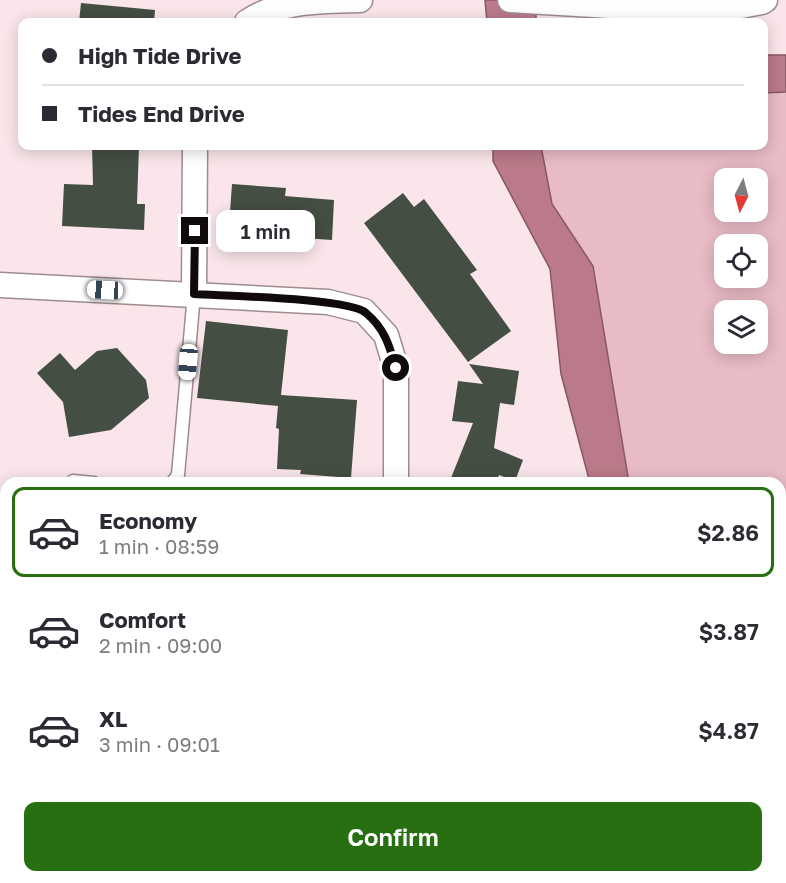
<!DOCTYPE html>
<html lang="en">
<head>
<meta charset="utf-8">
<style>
	body { margin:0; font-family:"Golos Text",sans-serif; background:#f2f2f3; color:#2b2b33; height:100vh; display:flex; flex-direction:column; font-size:22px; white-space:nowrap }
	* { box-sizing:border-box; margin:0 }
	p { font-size:20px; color:#7c7c81 }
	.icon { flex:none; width:33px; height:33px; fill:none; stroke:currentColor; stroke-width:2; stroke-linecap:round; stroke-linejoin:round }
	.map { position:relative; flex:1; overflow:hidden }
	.side { position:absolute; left:0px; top:477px; width:786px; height:406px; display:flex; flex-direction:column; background:#fff; border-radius:18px 18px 0 0; box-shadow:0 3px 15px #0003 }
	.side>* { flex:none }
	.top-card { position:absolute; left:18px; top:18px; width:750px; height:132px; border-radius:12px; box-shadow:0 3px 15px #0003; display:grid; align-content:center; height:132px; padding:0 24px; background:#fff }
	.needle { width:39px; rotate:186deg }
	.buttons { position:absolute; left:714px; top:168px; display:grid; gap:12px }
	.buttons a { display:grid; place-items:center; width:54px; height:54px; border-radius:12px; background:#fff; box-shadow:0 3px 15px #0003; font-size:30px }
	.end { position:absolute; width:27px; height:27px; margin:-14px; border:8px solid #100a0b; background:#fff; box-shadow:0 0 0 3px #fff }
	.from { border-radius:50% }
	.bubble { position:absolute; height:42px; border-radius:12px; background:#fff; box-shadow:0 3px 15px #0003; font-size:20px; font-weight:600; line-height:42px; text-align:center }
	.car { position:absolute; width:18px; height:36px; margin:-18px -9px; border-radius:8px; box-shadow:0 0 4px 2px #0007; background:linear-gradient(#fff 24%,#345 0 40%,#fff 0 76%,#345 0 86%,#fff 0) }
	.top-card b { display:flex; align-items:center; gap:21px; height:57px; font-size:22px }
	.top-card b+b { border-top:2px solid #e1e1e2 }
	.top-card i { width:15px; height:15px; background:#2b2b33 }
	ul { padding:10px 0 0; list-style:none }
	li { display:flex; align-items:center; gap:18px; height:90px; margin:0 12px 9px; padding:0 12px; border:3px solid transparent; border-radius:12px }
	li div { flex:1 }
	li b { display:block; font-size:22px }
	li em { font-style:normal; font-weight:600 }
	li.on { border-color:#276f10 }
	li>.icon { width:54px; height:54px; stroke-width:1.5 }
	.action { display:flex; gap:12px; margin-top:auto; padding:12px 24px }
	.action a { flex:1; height:69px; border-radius:12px; background:#276f10; color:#fff; font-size:24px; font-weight:600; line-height:69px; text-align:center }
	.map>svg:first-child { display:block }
</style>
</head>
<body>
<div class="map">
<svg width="786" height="883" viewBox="0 0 786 883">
	<rect width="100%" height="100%" fill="#fae6ea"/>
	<!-- green -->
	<path fill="#e9bbc5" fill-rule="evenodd" d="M786,92V527H780V483H629L593,267L551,204L541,146H764V93ZM724,178H758V212H724ZM724,244H758V278H724ZM724,310H758V344H724Z"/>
	<!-- water -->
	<path fill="#ba7a89" stroke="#875863" stroke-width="1.5" d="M485,0H536V22H487Z
		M764,55H786V92L764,93Z
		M493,146H541L552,204L593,266L629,483H590L561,374L550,269L493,161Z
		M780,682H786V883H599V878H780Z"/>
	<!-- building -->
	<path fill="#454e43" d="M81,3L155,10L154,22H79Z
		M92,146H139L137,204H145L144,230L62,226L64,184L93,185Z
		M232,184L286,188L285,196L334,200L332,240L303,238V231L229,226Z
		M403,193L414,207L424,199L477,270L470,274L511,331L468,362L364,223Z
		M206,321L288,330L281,395L357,400L351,478L300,474L301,470L277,469L279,429L276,428L278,406L197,398Z
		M117,348L146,380L149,398L111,430L69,437L63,402L37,373L60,353L75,370L97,351Z
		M469,364L519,371L514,405L500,403L494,448L523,460L515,481L499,475L495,483H449L473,423L452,421L458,381L483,384Z"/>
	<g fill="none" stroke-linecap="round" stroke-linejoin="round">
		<!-- lane casing -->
		<g stroke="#9e8c8f" stroke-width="15">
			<path id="lane" d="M73,481L94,483
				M172,483L178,475L194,294
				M780,597H786
				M123,878L128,883
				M196,878L201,883
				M281,878L286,883
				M212,883L218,878"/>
		</g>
		<!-- street casing -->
		<g stroke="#9e8c8f" stroke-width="27">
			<path id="street" d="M510,0L710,12L762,2L765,0
				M247,22C279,0 323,1 360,0
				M0,285L328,302L364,311L386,335L396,368V483
				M194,294L195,146
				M0,588L6,592
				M780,634L786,635
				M434,878L438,883"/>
		</g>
		<!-- primary casing -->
		<g stroke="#9e8c8f" stroke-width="36">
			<path id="primary" d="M0,719L6,842
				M8,878V883"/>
		</g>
		<!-- lane -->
		<use href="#lane" stroke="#fff" stroke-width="12"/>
		<!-- street -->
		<use href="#street" stroke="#fff" stroke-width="24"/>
		<!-- primary -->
		<use href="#primary" stroke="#fff" stroke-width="33"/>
	</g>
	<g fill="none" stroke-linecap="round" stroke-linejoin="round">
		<!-- route -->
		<path stroke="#100a0b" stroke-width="8" d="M195,231L194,294C223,296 350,298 366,313C385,329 389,345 396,368"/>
	</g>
</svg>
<div class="buttons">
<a><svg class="needle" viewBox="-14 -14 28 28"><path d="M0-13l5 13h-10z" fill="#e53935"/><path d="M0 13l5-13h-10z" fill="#7c7c81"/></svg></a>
<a><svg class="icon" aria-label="locate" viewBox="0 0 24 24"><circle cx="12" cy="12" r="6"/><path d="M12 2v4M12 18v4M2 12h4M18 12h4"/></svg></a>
<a><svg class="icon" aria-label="layers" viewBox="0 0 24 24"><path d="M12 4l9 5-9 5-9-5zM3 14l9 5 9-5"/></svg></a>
</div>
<i class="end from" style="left:396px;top:368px"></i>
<i class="end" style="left:195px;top:231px"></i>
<div class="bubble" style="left:216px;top:210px;width:99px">1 min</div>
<i class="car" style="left:105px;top:290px;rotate:273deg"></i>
<i class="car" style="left:188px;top:362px;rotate:185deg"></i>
<div class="top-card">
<b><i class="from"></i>High Tide Drive</b>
<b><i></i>Tides End Drive</b>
</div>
<section class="side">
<ul>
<li class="on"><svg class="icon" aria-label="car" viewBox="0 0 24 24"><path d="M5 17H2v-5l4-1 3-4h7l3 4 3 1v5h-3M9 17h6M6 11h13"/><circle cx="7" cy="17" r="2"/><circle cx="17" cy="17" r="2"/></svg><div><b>Economy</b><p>1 min · 08:59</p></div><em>$2.86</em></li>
<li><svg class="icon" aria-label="car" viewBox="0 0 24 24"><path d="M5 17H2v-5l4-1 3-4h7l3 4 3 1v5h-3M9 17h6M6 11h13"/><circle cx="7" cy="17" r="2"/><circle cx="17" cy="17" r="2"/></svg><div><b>Comfort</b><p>2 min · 09:00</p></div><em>$3.87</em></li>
<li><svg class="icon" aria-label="car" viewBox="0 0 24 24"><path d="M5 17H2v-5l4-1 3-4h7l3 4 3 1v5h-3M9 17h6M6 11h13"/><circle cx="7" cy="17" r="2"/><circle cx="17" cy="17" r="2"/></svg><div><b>XL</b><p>3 min · 09:01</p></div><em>$4.87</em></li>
</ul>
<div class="action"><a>Confirm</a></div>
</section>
</div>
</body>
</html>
